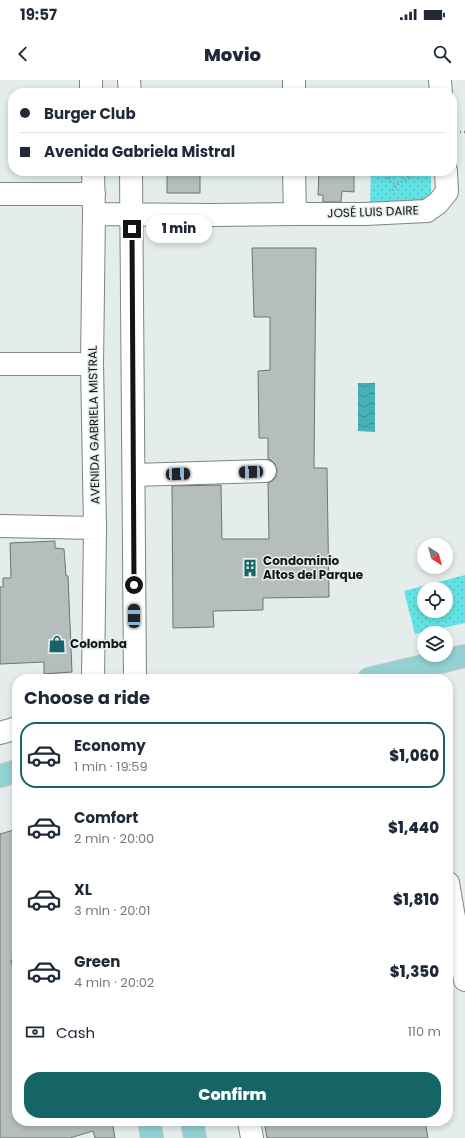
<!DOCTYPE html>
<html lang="en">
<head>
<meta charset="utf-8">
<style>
	body { margin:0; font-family:Poppins,sans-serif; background:#f6f6f7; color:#1f2937; height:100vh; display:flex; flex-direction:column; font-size:15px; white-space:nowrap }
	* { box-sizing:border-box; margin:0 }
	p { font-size:13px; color:#747a83 }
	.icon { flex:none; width:22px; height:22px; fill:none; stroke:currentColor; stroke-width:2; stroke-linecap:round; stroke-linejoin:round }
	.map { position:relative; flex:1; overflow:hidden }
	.sheet { position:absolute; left:12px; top:594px; width:441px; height:452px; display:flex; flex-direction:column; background:#fff; border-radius:16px; box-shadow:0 2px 6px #0003 }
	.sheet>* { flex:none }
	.top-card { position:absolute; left:8px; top:8px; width:449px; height:88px; border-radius:16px; box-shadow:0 2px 6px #0003; display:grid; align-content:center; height:88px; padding:0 12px; background:#fff }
	.needle { width:26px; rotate:144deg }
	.fabs { position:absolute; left:417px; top:458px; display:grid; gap:8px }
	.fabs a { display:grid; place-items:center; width:36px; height:36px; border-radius:50%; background:#fff; box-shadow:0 2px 6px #0003; font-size:20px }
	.end { position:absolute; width:18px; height:18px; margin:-9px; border:5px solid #121515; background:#fff; box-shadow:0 0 0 2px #fff }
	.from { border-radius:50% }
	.bubble { position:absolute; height:28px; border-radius:14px; background:#fff; box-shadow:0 2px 6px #0003; font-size:13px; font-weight:800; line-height:28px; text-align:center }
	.car { position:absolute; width:12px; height:24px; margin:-12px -6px; border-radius:5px; box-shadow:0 0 3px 1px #0007; background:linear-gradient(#222 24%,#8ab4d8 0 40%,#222 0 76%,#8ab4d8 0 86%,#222 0) }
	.top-card b { display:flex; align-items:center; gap:14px; height:38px; font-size:15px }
	.top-card b+b { border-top:1px solid #e0e1e3 }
	.top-card i { width:10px; height:10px; background:#1f2937 }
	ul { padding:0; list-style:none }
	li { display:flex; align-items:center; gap:12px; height:66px; margin:0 8px 6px; padding:0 4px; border:2px solid transparent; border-radius:16px }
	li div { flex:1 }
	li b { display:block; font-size:15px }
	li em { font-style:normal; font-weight:800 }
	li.selected { border-color:#156566 }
	li>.icon { width:36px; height:36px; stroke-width:1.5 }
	h2 { padding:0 12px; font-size:18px; line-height:48px }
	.pay { display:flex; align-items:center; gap:10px; height:44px; padding:0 12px; font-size:15px }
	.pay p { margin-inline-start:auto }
	.action { display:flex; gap:8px; margin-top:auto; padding:8px 12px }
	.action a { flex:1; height:46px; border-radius:16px; background:#156566; color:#fff; font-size:16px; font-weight:800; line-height:46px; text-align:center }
	.status { display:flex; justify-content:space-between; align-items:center; height:28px; padding:0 20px; background:#fff; direction:ltr }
	.status svg { height:11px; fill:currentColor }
	header { display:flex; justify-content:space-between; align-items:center; height:52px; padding:0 12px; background:#fff; font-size:18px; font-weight:800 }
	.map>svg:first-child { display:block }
</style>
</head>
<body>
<div class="status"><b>19:57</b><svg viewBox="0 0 49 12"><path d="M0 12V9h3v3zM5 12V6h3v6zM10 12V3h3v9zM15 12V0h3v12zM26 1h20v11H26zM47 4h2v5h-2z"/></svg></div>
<header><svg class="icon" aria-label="back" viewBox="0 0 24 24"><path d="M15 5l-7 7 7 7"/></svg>Movio<svg class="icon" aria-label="search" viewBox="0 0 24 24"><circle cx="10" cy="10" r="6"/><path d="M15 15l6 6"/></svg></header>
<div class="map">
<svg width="465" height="1058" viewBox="0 0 465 1058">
	<defs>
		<pattern id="park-dots" width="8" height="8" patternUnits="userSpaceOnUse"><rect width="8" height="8" fill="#63e3e5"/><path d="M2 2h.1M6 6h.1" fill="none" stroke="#55c2c4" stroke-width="1.8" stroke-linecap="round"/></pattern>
		<pattern id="water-waves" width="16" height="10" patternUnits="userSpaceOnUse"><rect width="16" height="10" fill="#47b1b3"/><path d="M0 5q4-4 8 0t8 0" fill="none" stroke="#3a8f90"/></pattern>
	</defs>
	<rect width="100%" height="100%" fill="#e4ecec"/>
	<!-- park -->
	<path fill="url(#park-dots)" fill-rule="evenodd" d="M371,91H431V113L420,122H370Z
		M465,495V543L415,554L404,511ZM424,509H446V531H424Z"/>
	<!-- water -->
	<path fill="url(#water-waves)" d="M358,303H375V352L358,351Z"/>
	<!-- building -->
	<path fill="#b5bdbd" stroke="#6c7474" d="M167,91H200V113H167Z
		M319,91H354V112L342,111L341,122H323V115H318Z
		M252,168H316L314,388H327L329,517L263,518V530L213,531L214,547L173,548L172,406L221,405L222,459H269L268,403L272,401L276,397L277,390L275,384L271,380L268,379V358H259L258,291L270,290V237H254Z
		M55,461V468L64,469L66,496H68L72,592L44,594V582L0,584V507H3V498H11L10,463Z
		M17,749V879L11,880L17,908V1041H112L115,1058H95L93,1051L70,1058H0V754Z
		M264,1041H425L428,1058H267Z"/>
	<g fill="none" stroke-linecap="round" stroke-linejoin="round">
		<!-- minor casing -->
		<g stroke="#7d8585" stroke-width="24">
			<path id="minor" d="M91,0V13
				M129,0L130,13
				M294,0V13
				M440,0L441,13
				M93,91L94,134L92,284L95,448L93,599
				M131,91L135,599
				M294,91L295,134
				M0,114H94
				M94,134L210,135L295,134H365L427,131L438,123L447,112L446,91
				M0,284H92
				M134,395L265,391
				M0,446L95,448
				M0,653L17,648
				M448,803L465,900
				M249,1041L252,1058"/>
		</g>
		<!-- major casing -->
		<g stroke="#c6c7c7" stroke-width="24">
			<path id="major" d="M369,599L465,576
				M0,696L17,691
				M149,1041L152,1058
				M192,1041L195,1058"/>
		</g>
		<!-- path -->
		<path stroke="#868c8c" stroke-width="2.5" stroke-dasharray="1 3" stroke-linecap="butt" d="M452,52H465
			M393,91L389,97V101L397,105
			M406,91L407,98
			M392,110L401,102L419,91"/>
		<!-- minor -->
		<use href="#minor" stroke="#fff" stroke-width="22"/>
		<!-- major -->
		<use href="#major" stroke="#92d0d1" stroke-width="22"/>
	</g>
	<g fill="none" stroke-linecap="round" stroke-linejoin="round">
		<!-- route -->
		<path stroke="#121515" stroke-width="5" d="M132,149L134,505"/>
	</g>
	<!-- icons -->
	<defs>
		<g id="building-bare" transform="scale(1.38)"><path d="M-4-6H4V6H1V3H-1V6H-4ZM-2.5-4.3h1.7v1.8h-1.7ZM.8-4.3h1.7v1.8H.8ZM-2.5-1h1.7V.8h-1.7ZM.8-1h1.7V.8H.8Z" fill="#156566" stroke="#e4ecec" stroke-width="2.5" paint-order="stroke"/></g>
		<g id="shop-bare" transform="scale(1.38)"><path d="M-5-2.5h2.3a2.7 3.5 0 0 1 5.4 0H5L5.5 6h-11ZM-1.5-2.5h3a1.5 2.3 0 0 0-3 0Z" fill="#156566" stroke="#e4ecec" stroke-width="2.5" paint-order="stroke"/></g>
	</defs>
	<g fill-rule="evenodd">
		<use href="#building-bare" x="250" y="488"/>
		<use href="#shop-bare" x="57" y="564"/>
	</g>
	<g text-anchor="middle" stroke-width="3" stroke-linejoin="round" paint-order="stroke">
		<!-- street labels -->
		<g font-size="12" fill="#121515" stroke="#e4ecec">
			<text transform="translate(373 132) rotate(-2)" y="4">JOSÉ LUIS DAIRE</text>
			<text transform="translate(94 345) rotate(-91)" y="4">AVENIDA GABRIELA MISTRAL</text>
		</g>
		<!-- poi labels -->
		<g font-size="12" font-weight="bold" fill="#121515" stroke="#e4ecec" text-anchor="start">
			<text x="263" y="485">Condominio<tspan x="263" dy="14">Altos del Parque</tspan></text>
			<text x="70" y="568">Colomba</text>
		</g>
	</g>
</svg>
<div class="fabs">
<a><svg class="needle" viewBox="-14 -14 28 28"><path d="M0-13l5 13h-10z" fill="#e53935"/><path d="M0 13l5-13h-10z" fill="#747a83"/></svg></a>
<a><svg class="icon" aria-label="locate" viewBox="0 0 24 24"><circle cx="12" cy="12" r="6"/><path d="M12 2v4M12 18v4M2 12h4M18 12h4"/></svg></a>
<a><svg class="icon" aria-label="layers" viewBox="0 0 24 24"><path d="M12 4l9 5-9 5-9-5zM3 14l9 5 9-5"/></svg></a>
</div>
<i class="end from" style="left:134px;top:505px"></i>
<i class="end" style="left:132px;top:149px"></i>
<div class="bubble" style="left:146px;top:135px;width:66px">1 min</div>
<i class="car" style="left:251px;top:392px;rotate:268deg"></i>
<i class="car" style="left:178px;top:394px;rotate:88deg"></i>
<i class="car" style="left:134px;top:536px;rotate:0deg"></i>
<div class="top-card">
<b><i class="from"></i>Burger Club</b>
<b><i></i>Avenida Gabriela Mistral</b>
</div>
<section class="sheet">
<h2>Choose a ride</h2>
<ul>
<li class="selected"><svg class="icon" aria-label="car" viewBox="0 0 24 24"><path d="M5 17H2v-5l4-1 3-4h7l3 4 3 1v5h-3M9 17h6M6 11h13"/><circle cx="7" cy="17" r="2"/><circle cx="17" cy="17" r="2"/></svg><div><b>Economy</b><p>1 min · 19:59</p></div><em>$1,060</em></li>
<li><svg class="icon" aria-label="car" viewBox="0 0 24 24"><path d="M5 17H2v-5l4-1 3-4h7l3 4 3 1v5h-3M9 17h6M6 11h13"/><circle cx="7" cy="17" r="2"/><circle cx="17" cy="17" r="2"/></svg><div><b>Comfort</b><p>2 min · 20:00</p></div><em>$1,440</em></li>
<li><svg class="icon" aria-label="car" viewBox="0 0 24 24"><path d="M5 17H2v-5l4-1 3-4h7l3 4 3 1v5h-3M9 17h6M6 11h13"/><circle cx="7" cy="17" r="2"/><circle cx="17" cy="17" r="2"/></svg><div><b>XL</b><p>3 min · 20:01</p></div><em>$1,810</em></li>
<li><svg class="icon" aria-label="car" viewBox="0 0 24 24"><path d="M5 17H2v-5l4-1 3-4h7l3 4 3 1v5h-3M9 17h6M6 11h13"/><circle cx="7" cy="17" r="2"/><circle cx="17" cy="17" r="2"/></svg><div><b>Green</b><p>4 min · 20:02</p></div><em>$1,350</em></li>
</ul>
<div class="pay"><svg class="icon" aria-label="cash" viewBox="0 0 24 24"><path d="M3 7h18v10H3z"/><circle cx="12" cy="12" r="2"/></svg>Cash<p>110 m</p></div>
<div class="action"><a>Confirm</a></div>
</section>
</div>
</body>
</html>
